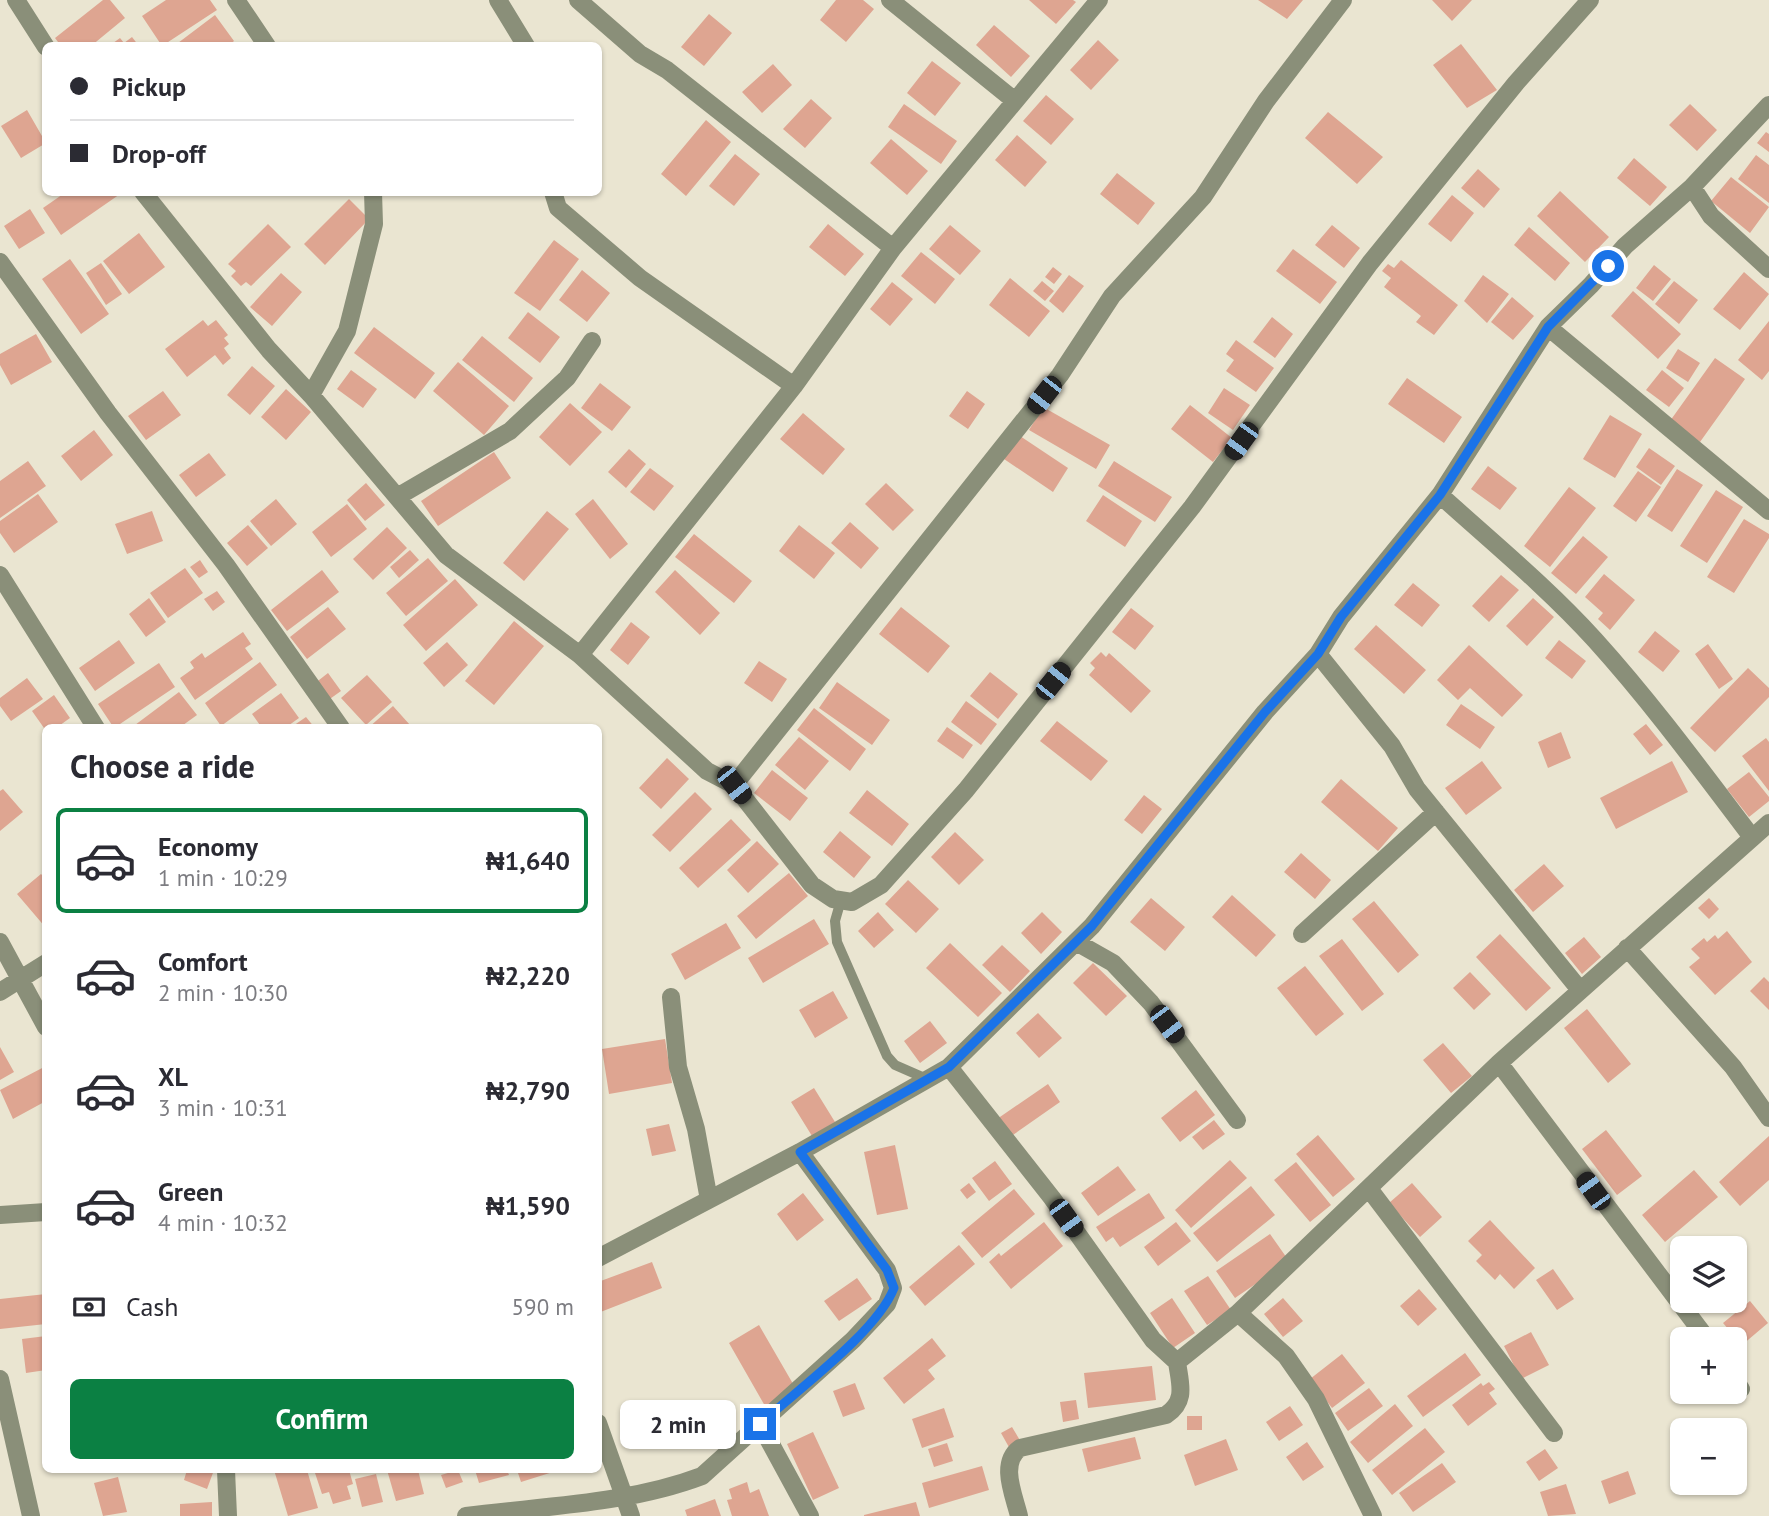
<!DOCTYPE html>
<html lang="en">
<head>
<meta charset="utf-8">
<style>
	body { margin:0; font-family:"PT Sans",sans-serif; background:#f7f7f7; color:#2b2b33; height:100vh; display:flex; flex-direction:column; font-size:26px; white-space:nowrap }
	* { box-sizing:border-box; margin:0 }
	p { font-size:23px; color:#7c7c81 }
	.icon { flex:none; width:38px; height:38px; fill:none; stroke:currentColor; stroke-width:2; stroke-linecap:round; stroke-linejoin:round }
	.map { position:relative; flex:1; overflow:hidden }
	.details { position:absolute; left:42px; top:724px; width:560px; height:749px; display:flex; flex-direction:column; background:#fff; border-radius:10px; box-shadow:0 2px 5px #0004 }
	.details>* { flex:none }
	.hud { position:absolute; left:42px; top:42px; width:560px; height:154px; border-radius:10px; box-shadow:0 2px 5px #0004; display:grid; align-content:center; height:154px; padding:0 28px; background:#fff }
	.buttons { position:absolute; left:1670px; top:1236px; display:grid; gap:14px }
	.buttons a { display:grid; place-items:center; width:77px; height:77px; border-radius:10px; background:#fff; box-shadow:0 2px 5px #0004; font-size:35px }
	.end { position:absolute; width:32px; height:32px; margin:-16px; border:9px solid #1a73e8; background:#fff; box-shadow:0 0 0 4px #fff }
	.from { border-radius:50% }
	.bubble { position:absolute; height:49px; border-radius:10px; background:#fff; box-shadow:0 2px 5px #0004; font-size:23px; font-weight:800; line-height:49px; text-align:center }
	.car { position:absolute; width:21px; height:42px; margin:-21px -10px; border-radius:9px; box-shadow:0 0 5px 2px #0007; background:linear-gradient(#222 24%,#8ab4d8 0 40%,#222 0 76%,#8ab4d8 0 86%,#222 0) }
	.hud b { display:flex; align-items:center; gap:24px; height:66px; font-size:26px }
	.hud b+b { border-top:2px solid #e1e1e2 }
	.hud i { width:18px; height:18px; background:#2b2b33 }
	ul { padding:0; list-style:none }
	li { display:flex; align-items:center; gap:21px; height:105px; margin:0 14px 10px; padding:0 14px; border:4px solid transparent; border-radius:10px }
	li div { flex:1 }
	li b { display:block; font-size:26px }
	li em { font-style:normal; font-weight:800 }
	li.on { border-color:#0b8043 }
	li>.icon { width:63px; height:63px; stroke-width:1.5 }
	h2 { padding:0 28px; font-size:32px; line-height:84px }
	.pay { display:flex; align-items:center; gap:18px; height:77px; padding:0 28px; font-size:26px }
	.pay p { margin-inline-start:auto }
	.primary-button { display:flex; gap:14px; margin-top:auto; padding:14px 28px }
	.primary-button a { flex:1; height:80px; border-radius:10px; background:#0b8043; color:#fff; font-size:28px; font-weight:800; line-height:80px; text-align:center }
	.map>svg:first-child { display:block }
</style>
</head>
<body>
<div class="map">
<svg width="1769" height="1516" viewBox="0 0 1769 1516">
	<rect width="100%" height="100%" fill="#eae5d1"/>
	<!-- building -->
	<path fill="#dea591" d="M103,0H110L125,18L91,46H61L55,38Z
		M166,0H210L217,10L162,46L142,16Z
		M836,0H863L874,9L846,42L820,20Z
		M1029,0H1073L1076,2L1056,24Z
		M1258,0H1303L1287,19Z
		M1432,0H1472L1452,21Z
		M709,14L732,33L704,66L681,47Z
		M215,15L234,41L228,46H174Z
		M994,25L1030,56L1011,77L976,45Z
		M132,37L139,46H109L120,38L124,43Z
		M1098,40L1119,60L1091,90L1070,70Z
		M1461,44L1497,90L1467,108L1433,65Z
		M932,61L961,83L935,116L907,93Z
		M773,64L792,85L762,113L742,92Z
		M1046,95L1074,119L1051,145L1023,121Z
		M811,99L832,118L805,148L783,129Z
		M904,104L957,141L941,164L888,127Z
		M1690,104L1717,130L1697,151L1669,125Z
		M27,110L46,143L21,158L1,126Z
		M1328,112L1383,157L1357,184L1305,138Z
		M706,120L731,142L686,196L661,174Z
		M1766,132L1769,134V152L1757,143Z
		M1017,135L1047,162L1025,187L995,160Z
		M891,139L928,171L907,195L870,163Z
		M735,154L760,174L734,206L709,186Z
		M1756,155L1769,165V203L1738,179Z
		M1634,158L1667,187L1650,206L1617,178Z
		M1478,169L1500,189L1484,208L1461,188Z
		M1117,173L1155,203L1138,225L1100,194Z
		M1731,177L1769,207L1750,233L1711,201Z
		M1560,191L1609,237L1585,262L1537,216Z
		M66,192H123L61,235L43,208Z
		M1452,195L1474,213L1451,242L1428,224Z
		M349,199L369,219L325,265L304,244Z
		M30,209L45,233L19,249L4,226Z
		M268,224L291,247L251,286L246,282L241,286L231,276L236,271L228,264Z
		M828,224L864,254L845,276L809,247Z
		M950,225L981,251L960,275L929,249Z
		M1332,225L1360,248L1344,268L1315,245Z
		M1529,227L1570,263L1555,281L1514,245Z
		M139,233L165,267L129,294L103,261Z
		M554,240L579,259L540,311L514,293Z
		M1293,249L1337,282L1320,304L1276,271Z
		M921,252L955,279L935,304L901,276Z
		M70,259L109,314L81,334L42,279Z
		M1401,260L1458,305L1434,335L1416,322L1421,316L1384,287L1391,278L1382,271L1388,264L1394,268Z
		M101,263L122,294L106,305L86,273Z
		M1654,265L1671,279L1653,301L1636,288Z
		M1053,267L1062,274L1054,284L1045,277Z
		M582,270L610,293L587,322L559,300Z
		M1744,272L1769,294L1740,330L1713,309Z
		M281,273L302,292L272,326L250,307Z
		M1069,275L1084,286L1063,313L1049,301Z
		M1483,275L1509,294L1487,323L1464,301Z
		M1010,278L1050,311L1029,337L989,305Z
		M1042,281L1054,291L1045,301L1033,291Z
		M1674,281L1698,300L1679,324L1655,304Z
		M892,282L913,299L890,326L870,309Z
		M1633,291L1681,334L1658,359L1611,316Z
		M1512,297L1534,316L1513,340L1491,322Z
		M528,312L560,337L540,363L508,338Z
		M1272,317L1293,334L1275,358L1253,342Z
		M203,320L208,326L216,320L228,335L224,338L229,344L224,348L231,358L223,365L215,355L187,377L165,349Z
		M1769,321V371L1762,380L1738,360Z
		M374,327L435,373L415,399L354,353Z
		M36,334L52,362L11,385L0,365V354Z
		M482,336L533,378L514,402L462,360Z
		M1236,340L1274,368L1256,392L1226,371L1234,360L1226,354Z
		M1678,349L1700,363L1688,382L1666,368Z
		M1715,358L1745,379L1700,442L1670,421Z
		M458,362L509,406L484,435L433,391Z
		M252,366L275,386L250,415L227,395Z
		M351,370L377,389L363,408L337,389Z
		M1662,370L1684,388L1669,407L1646,390Z
		M1407,378L1462,417L1444,443L1388,404Z
		M600,383L631,407L612,431L581,408Z
		M1224,388L1250,405L1233,430L1208,413Z
		M286,389L311,412L286,440L261,417Z
		M163,391L181,415L146,440L128,416Z
		M967,391L985,404L968,429L949,416Z
		M570,403L602,432L570,466L539,437Z
		M1190,405L1232,438L1213,462L1171,429Z
		M1043,407L1110,445L1096,469L1029,430Z
		M803,413L845,449L823,475L780,439Z
		M1610,415L1642,434L1615,478L1583,459Z
		M94,430L113,455L81,481L61,456Z
		M1020,436L1068,468L1053,492L1004,459Z
		M1649,448L1675,466L1661,485L1636,467Z
		M629,449L646,464L626,488L608,472Z
		M494,452L511,478L438,526L421,501Z
		M209,453L226,475L196,497L179,475Z
		M28,461L46,486L0,518V481Z
		M1114,461L1172,497L1155,522L1098,486Z
		M1488,466L1517,488L1500,510L1471,489Z
		M650,468L674,486L654,511L630,492Z
		M1677,469L1703,485L1672,532L1647,516Z
		M1638,471L1661,487L1636,522L1613,506Z
		M366,483L385,505L365,521L347,500Z
		M886,483L914,510L893,531L865,504Z
		M1569,487L1596,508L1550,567L1524,546Z
		M1716,490L1743,507L1707,563L1680,546Z
		M38,494L58,522L14,553L0,533V521Z
		M1103,495L1142,521L1125,547L1086,521Z
		M276,499L297,524L271,546L250,521Z
		M593,499L628,544L610,559L575,514Z
		M347,504L367,529L331,557L312,532Z
		M152,511L163,541L127,554L115,524Z
		M547,511L569,529L524,581L503,563Z
		M1744,519L1769,534V538L1734,593L1707,577Z
		M850,522L879,548L861,569L831,543Z
		M248,525L268,548L247,566L227,543Z
		M799,525L835,553L814,579L779,551Z
		M387,527L407,548L373,580L353,559Z
		M694,534L752,581L734,603L675,557Z
		M1583,536L1608,557L1576,594L1551,573Z
		M410,550L419,560L399,578L390,567Z
		M428,558L448,581L406,616L386,593Z
		M200,560L208,572L199,578L190,567Z
		M185,568L203,593L168,618L150,593Z
		M322,570L339,592L287,631L271,610Z
		M675,570L720,613L700,635L655,592Z
		M1604,574L1635,600L1610,630L1598,619L1603,613L1585,597Z
		M1501,575L1519,590L1489,622L1472,606Z
		M455,579L478,605L426,651L403,625Z
		M1413,583L1440,605L1422,627L1394,605Z
		M217,591L225,602L213,611L204,599Z
		M149,598L166,622L146,637L129,614Z
		M1533,598L1554,617L1527,646L1506,626Z
		M328,607L346,629L307,659L290,637Z
		M901,607L950,646L928,673L879,634Z
		M1131,608L1154,626L1135,650L1112,632Z
		M514,621L544,646L494,705L465,681Z
		M631,622L650,637L628,665L610,650Z
		M1376,625L1426,670L1404,694L1354,649Z
		M1655,631L1680,651L1663,672L1638,652Z
		M243,632L251,644L245,648L253,659L195,700L180,678L194,668L190,662L202,653L205,658Z
		M119,640L135,663L95,691L79,668Z
		M1559,640L1586,661L1572,679L1545,658Z
		M447,642L468,665L444,687L423,663Z
		M1708,644L1733,679L1719,689L1695,654Z
		M1469,645L1523,695L1502,717L1470,688L1458,700L1437,680Z
		M1101,652L1106,657L1109,653L1151,691L1131,713L1089,675L1095,668L1090,663Z
		M759,661L787,679L772,702L744,683Z
		M260,662L277,685L221,726L205,703Z
		M159,663L175,687L114,728L98,704Z
		M1748,668L1769,688V697L1715,752L1690,728Z
		M990,672L1018,694L998,719L970,696Z
		M328,673L341,691L327,701L314,684Z
		M367,675L392,702L366,725L341,698Z
		M27,678L43,699L11,721L0,706V698Z
		M837,682L890,720L872,745L819,708Z
		M179,692L197,715L179,728H131Z
		M281,693L299,718L285,728H262L252,714Z
		M54,695L70,718L56,728H44L32,711Z
		M966,701L997,724L981,745L951,722Z
		M1461,704L1495,727L1480,749L1446,725Z
		M393,706L410,725L406,728H368Z
		M814,708L866,749L850,771L797,730Z
		M306,717L315,728H290Z
		M1057,721L1108,761L1091,781L1040,741Z
		M1646,724L1663,745L1650,755L1633,734Z
		M947,727L973,745L963,759L937,741Z
		M1561,732L1571,758L1548,768L1538,742Z
		M799,737L829,761L805,790L775,765Z
		M1766,738L1769,742V791L1742,756Z
		M667,758L689,779L661,809L639,788Z
		M1482,761L1502,788L1466,815L1445,788Z
		M1672,761L1688,792L1616,829L1600,798Z
		M772,770L808,798L790,821L754,793Z
		M1749,772L1769,797V801L1749,817L1727,789Z
		M1341,779L1398,828L1378,851L1321,802Z
		M3,789L23,812L0,831V791Z
		M867,790L909,824L892,846L849,813Z
		M695,792L712,809L670,852L652,835Z
		M1144,795L1162,809L1142,834L1124,820Z
		M731,819L751,840L698,888L679,868Z
		M840,831L871,857L854,878L823,852Z
		M955,832L984,860L959,885L931,857Z
		M757,841L779,864L748,893L727,870Z
		M1301,853L1331,880L1315,899L1284,872Z
		M1544,864L1564,886L1533,912L1514,890Z
		M789,873L808,896L756,939L737,916Z
		M41,874L46,879V928L17,894Z
		M908,880L939,909L916,933L885,904Z
		M1232,895L1276,935L1256,957L1212,917Z
		M1151,898L1185,927L1165,951L1130,922Z
		M1709,898L1719,909L1709,919L1698,908Z
		M1374,901L1419,955L1398,973L1352,919Z
		M878,912L894,930L874,948L858,931Z
		M1042,912L1062,932L1041,954L1021,933Z
		M814,919L829,944L763,983L748,958Z
		M726,923L741,948L685,980L671,954Z
		M1727,931L1752,962L1715,995L1689,967L1700,958L1691,949L1704,938L1707,942L1715,935L1718,939Z
		M1500,934L1551,988L1526,1011L1476,957Z
		M1584,937L1601,957L1582,974L1565,953Z
		M1342,939L1384,994L1362,1011L1319,956Z
		M950,943L1002,993L978,1017L926,968Z
		M1002,945L1030,971L1010,992L982,965Z
		M1093,963L1127,996L1106,1016L1073,983Z
		M1305,966L1344,1014L1316,1036L1277,988Z
		M1470,972L1491,994L1474,1010L1453,988Z
		M1764,977L1769,982V1010L1750,991Z
		M833,991L848,1018L815,1038L799,1010Z
		M1587,1009L1631,1064L1608,1083L1564,1028Z
		M1038,1013L1062,1038L1039,1058L1016,1033Z
		M930,1021L947,1043L920,1063L904,1041Z
		M665,1039L672,1083L609,1094L602,1049Z
		M1443,1043L1472,1076L1451,1093L1423,1060Z
		M0,1047L14,1072L0,1080Z
		M46,1066V1101L13,1119L0,1090Z
		M1048,1084L1060,1102L1010,1137L997,1119Z
		M814,1088L835,1122L812,1136L791,1102Z
		M1196,1090L1215,1115L1180,1142L1161,1118Z
		M1214,1120L1225,1134L1203,1150L1192,1137Z
		M669,1124L676,1151L652,1156L646,1129Z
		M1606,1130L1642,1176L1617,1195L1582,1149Z
		M1318,1135L1355,1179L1333,1197L1296,1154Z
		M1769,1136V1180L1740,1206L1719,1182Z
		M895,1145L908,1209L877,1215L864,1152Z
		M1230,1160L1247,1178L1191,1228L1175,1210Z
		M995,1161L1012,1184L989,1201L972,1178Z
		M1296,1162L1331,1205L1310,1222L1274,1180Z
		M1118,1166L1136,1190L1098,1216L1081,1193Z
		M1694,1170L1718,1197L1665,1242L1642,1215Z
		M969,1183L976,1192L967,1199L960,1190Z
		M1412,1183L1442,1217L1420,1237L1389,1203Z
		M1251,1186L1275,1215L1217,1262L1193,1233Z
		M1014,1189L1035,1214L982,1258L961,1233Z
		M803,1193L824,1220L797,1241L777,1214Z
		M1149,1193L1165,1218L1120,1247L1113,1237L1106,1242L1096,1227Z
		M1490,1220L1535,1268L1514,1289L1500,1274L1495,1280L1476,1261L1482,1255L1468,1241Z
		M1044,1222L1063,1246L1011,1289L989,1262L999,1253L1001,1256Z
		M1176,1222L1191,1241L1158,1266L1144,1247Z
		M1270,1234L1289,1261L1235,1298L1216,1271Z
		M959,1245L975,1264L925,1306L909,1287Z
		M652,1262L662,1288L598,1313V1282Z
		M1553,1269L1574,1299L1557,1310L1536,1280Z
		M1208,1276L1231,1310L1207,1325L1184,1291Z
		M857,1278L872,1299L839,1321L824,1301Z
		M1419,1289L1437,1309L1418,1326L1400,1306Z
		M46,1294V1324L0,1329V1299Z
		M1172,1298L1195,1333L1173,1348L1150,1313Z
		M1283,1298L1303,1321L1283,1337L1264,1314Z
		M1750,1301L1768,1323L1742,1345L1723,1323Z
		M759,1325L796,1389L765,1406L729,1343Z
		M1531,1332L1549,1365L1521,1379L1504,1346Z
		M46,1336V1370L26,1373L22,1339Z
		M932,1338L946,1356L928,1370L935,1379L904,1404L883,1378Z
		M1465,1353L1481,1375L1423,1417L1407,1396Z
		M1342,1354L1365,1383L1332,1408L1310,1379Z
		M1152,1366L1156,1400L1088,1408L1084,1373Z
		M1489,1382L1495,1389L1489,1393L1497,1404L1468,1426L1452,1405L1481,1383L1483,1386Z
		M855,1383L865,1409L843,1417L833,1391Z
		M1369,1388L1383,1406L1348,1431L1335,1413Z
		M1076,1400L1079,1419L1063,1422L1060,1402Z
		M1395,1404L1413,1426L1368,1463L1350,1442Z
		M1290,1406L1303,1425L1279,1441L1266,1422Z
		M944,1408L954,1437L922,1448L912,1419Z
		M1187,1416H1202V1430H1187Z
		M1012,1427L1021,1442L1010,1449L1001,1433Z
		M1425,1428L1445,1452L1392,1495L1372,1470Z
		M813,1432L839,1488L813,1500L787,1444Z
		M1135,1437L1141,1459L1088,1472L1082,1449Z
		M1226,1439L1238,1470L1195,1486L1184,1455Z
		M1307,1442L1324,1467L1303,1481L1286,1457Z
		M947,1443L953,1461L934,1467L928,1449Z
		M1545,1449L1558,1468L1539,1481L1526,1462Z
		M1442,1463L1456,1482L1413,1512L1399,1493Z
		M982,1466L989,1490L929,1508L922,1483Z
		M187,1470H214L207,1489L184,1480Z
		M274,1470H307L318,1508L288,1516Z
		M314,1470H349L353,1484L347,1486L351,1499L333,1504L329,1492L322,1494Z
		M387,1470H418L424,1494L396,1501Z
		M458,1470L463,1482L446,1488L441,1475Z
		M475,1470H507L509,1475L479,1483Z
		M517,1470H555L556,1471L521,1482Z
		M1628,1471L1636,1494L1609,1504L1601,1481Z
		M376,1474L383,1502L362,1507L355,1479Z
		M118,1477L127,1512L103,1516L94,1483Z
		M747,1482L750,1493L759,1489L769,1516H732L727,1500L732,1499L729,1489Z
		M1566,1484L1576,1514L1548,1516L1540,1492Z
		M715,1499L721,1516H687L685,1510Z
		M212,1502V1516H180V1504Z
		M916,1502L920,1516H864V1515Z"/>
	<g fill="none" stroke-linecap="round" stroke-linejoin="round">
		<!-- lane -->
		<path stroke="#8a8f79" stroke-width="10" d="M841,900L835,921L837,942L887,1056L895,1065L927,1079"/>
		<!-- street -->
		<path stroke="#8a8f79" stroke-width="18" d="M16,0L46,47
			M236,0L267,46
			M498,0L526,46
			M578,0L640,54L667,70L893,248
			M890,0L1015,101
			M1692,187L1711,216L1769,269
			M143,192L269,350L311,395L446,555L580,655L707,771L734,785L812,885L833,899L852,902L881,885L966,790L1192,507L1370,263L1516,83L1590,0
			M553,192L558,208L640,278L794,386
			M0,262L108,413L226,565L341,728
			M1548,327L1769,511
			M311,395L347,331L374,224L373,192
			M1440,495C1492,542 1548,588 1595,640C1651,702 1701,770 1751,836
			M397,497L510,431L567,378L592,341
			M0,575L96,728
			M1318,654L1392,746L1417,789L1580,990
			M580,655L794,386L893,248L1099,0
			M734,785L1060,375L1112,296L1203,197L1266,101L1343,0
			M1302,934L1436,812
			M0,942L46,1027
			M1076,942L1113,963L1151,1003L1237,1120
			M1627,948L1733,1067L1769,1118
			M0,992L46,963
			M671,997L678,1067L696,1129L709,1200
			M1499,1063L1707,1339
			M949,1067L1052,1198L1153,1340L1177,1362L1238,1313L1499,1063L1769,823
			M1370,1190L1554,1433
			M0,1215L46,1212
			M598,1258L800,1152L949,1067L1092,926L1265,712L1318,654L1341,617L1440,495L1548,327L1591,285L1625,246L1692,187L1769,105
			M1238,1313L1286,1356L1316,1399L1373,1516
			M1734,1378L1741,1389
			M0,1379L31,1516
			M598,1423L631,1516
			M760,1424L810,1516
			M226,1470L228,1516
			M466,1516C544,1506 628,1504 702,1476L853,1340L887,1304L893,1288L887,1270L800,1152
			M1019,1516C1014,1495 999,1463 1020,1448L1166,1415C1187,1401 1180,1384 1177,1362"/>
	</g>
	<g fill="none" stroke-linecap="round" stroke-linejoin="round">
		<!-- route -->
		<path stroke="#1a73e8" stroke-width="9" d="M760,1424C797,1390 877,1332 894,1288L887,1270L800,1152L949,1067L1092,926L1265,712L1318,654L1341,617L1440,495L1548,327L1608,266"/>
	</g>
</svg>
<div class="buttons">
<a><svg class="icon" aria-label="layers" viewBox="0 0 24 24"><path d="M12 4l9 5-9 5-9-5zM3 14l9 5 9-5"/></svg></a>
<a>+</a>
<a>−</a>
</div>
<i class="end from" style="left:1608px;top:266px"></i>
<i class="end" style="left:760px;top:1424px"></i>
<div class="bubble" style="left:620px;top:1400px;width:116px">2 min</div>
<i class="car" style="left:1044px;top:395px;rotate:218deg"></i>
<i class="car" style="left:1241px;top:441px;rotate:216deg"></i>
<i class="car" style="left:1053px;top:681px;rotate:39deg"></i>
<i class="car" style="left:734px;top:785px;rotate:142deg"></i>
<i class="car" style="left:1167px;top:1024px;rotate:143deg"></i>
<i class="car" style="left:1593px;top:1191px;rotate:324deg"></i>
<i class="car" style="left:1066px;top:1218px;rotate:144deg"></i>
<div class="hud">
<b><i class="from"></i>Pickup</b>
<b><i></i>Drop-off</b>
</div>
<section class="details">
<h2>Choose a ride</h2>
<ul>
<li class="on"><svg class="icon" aria-label="car" viewBox="0 0 24 24"><path d="M5 17H2v-5l4-1 3-4h7l3 4 3 1v5h-3M9 17h6M6 11h13"/><circle cx="7" cy="17" r="2"/><circle cx="17" cy="17" r="2"/></svg><div><b>Economy</b><p>1 min · 10:29</p></div><em>₦1,640</em></li>
<li><svg class="icon" aria-label="car" viewBox="0 0 24 24"><path d="M5 17H2v-5l4-1 3-4h7l3 4 3 1v5h-3M9 17h6M6 11h13"/><circle cx="7" cy="17" r="2"/><circle cx="17" cy="17" r="2"/></svg><div><b>Comfort</b><p>2 min · 10:30</p></div><em>₦2,220</em></li>
<li><svg class="icon" aria-label="car" viewBox="0 0 24 24"><path d="M5 17H2v-5l4-1 3-4h7l3 4 3 1v5h-3M9 17h6M6 11h13"/><circle cx="7" cy="17" r="2"/><circle cx="17" cy="17" r="2"/></svg><div><b>XL</b><p>3 min · 10:31</p></div><em>₦2,790</em></li>
<li><svg class="icon" aria-label="car" viewBox="0 0 24 24"><path d="M5 17H2v-5l4-1 3-4h7l3 4 3 1v5h-3M9 17h6M6 11h13"/><circle cx="7" cy="17" r="2"/><circle cx="17" cy="17" r="2"/></svg><div><b>Green</b><p>4 min · 10:32</p></div><em>₦1,590</em></li>
</ul>
<div class="pay"><svg class="icon" aria-label="cash" viewBox="0 0 24 24"><path d="M3 7h18v10H3z"/><circle cx="12" cy="12" r="2"/></svg>Cash<p>590 m</p></div>
<div class="primary-button"><a>Confirm</a></div>
</section>
</div>
</body>
</html>
